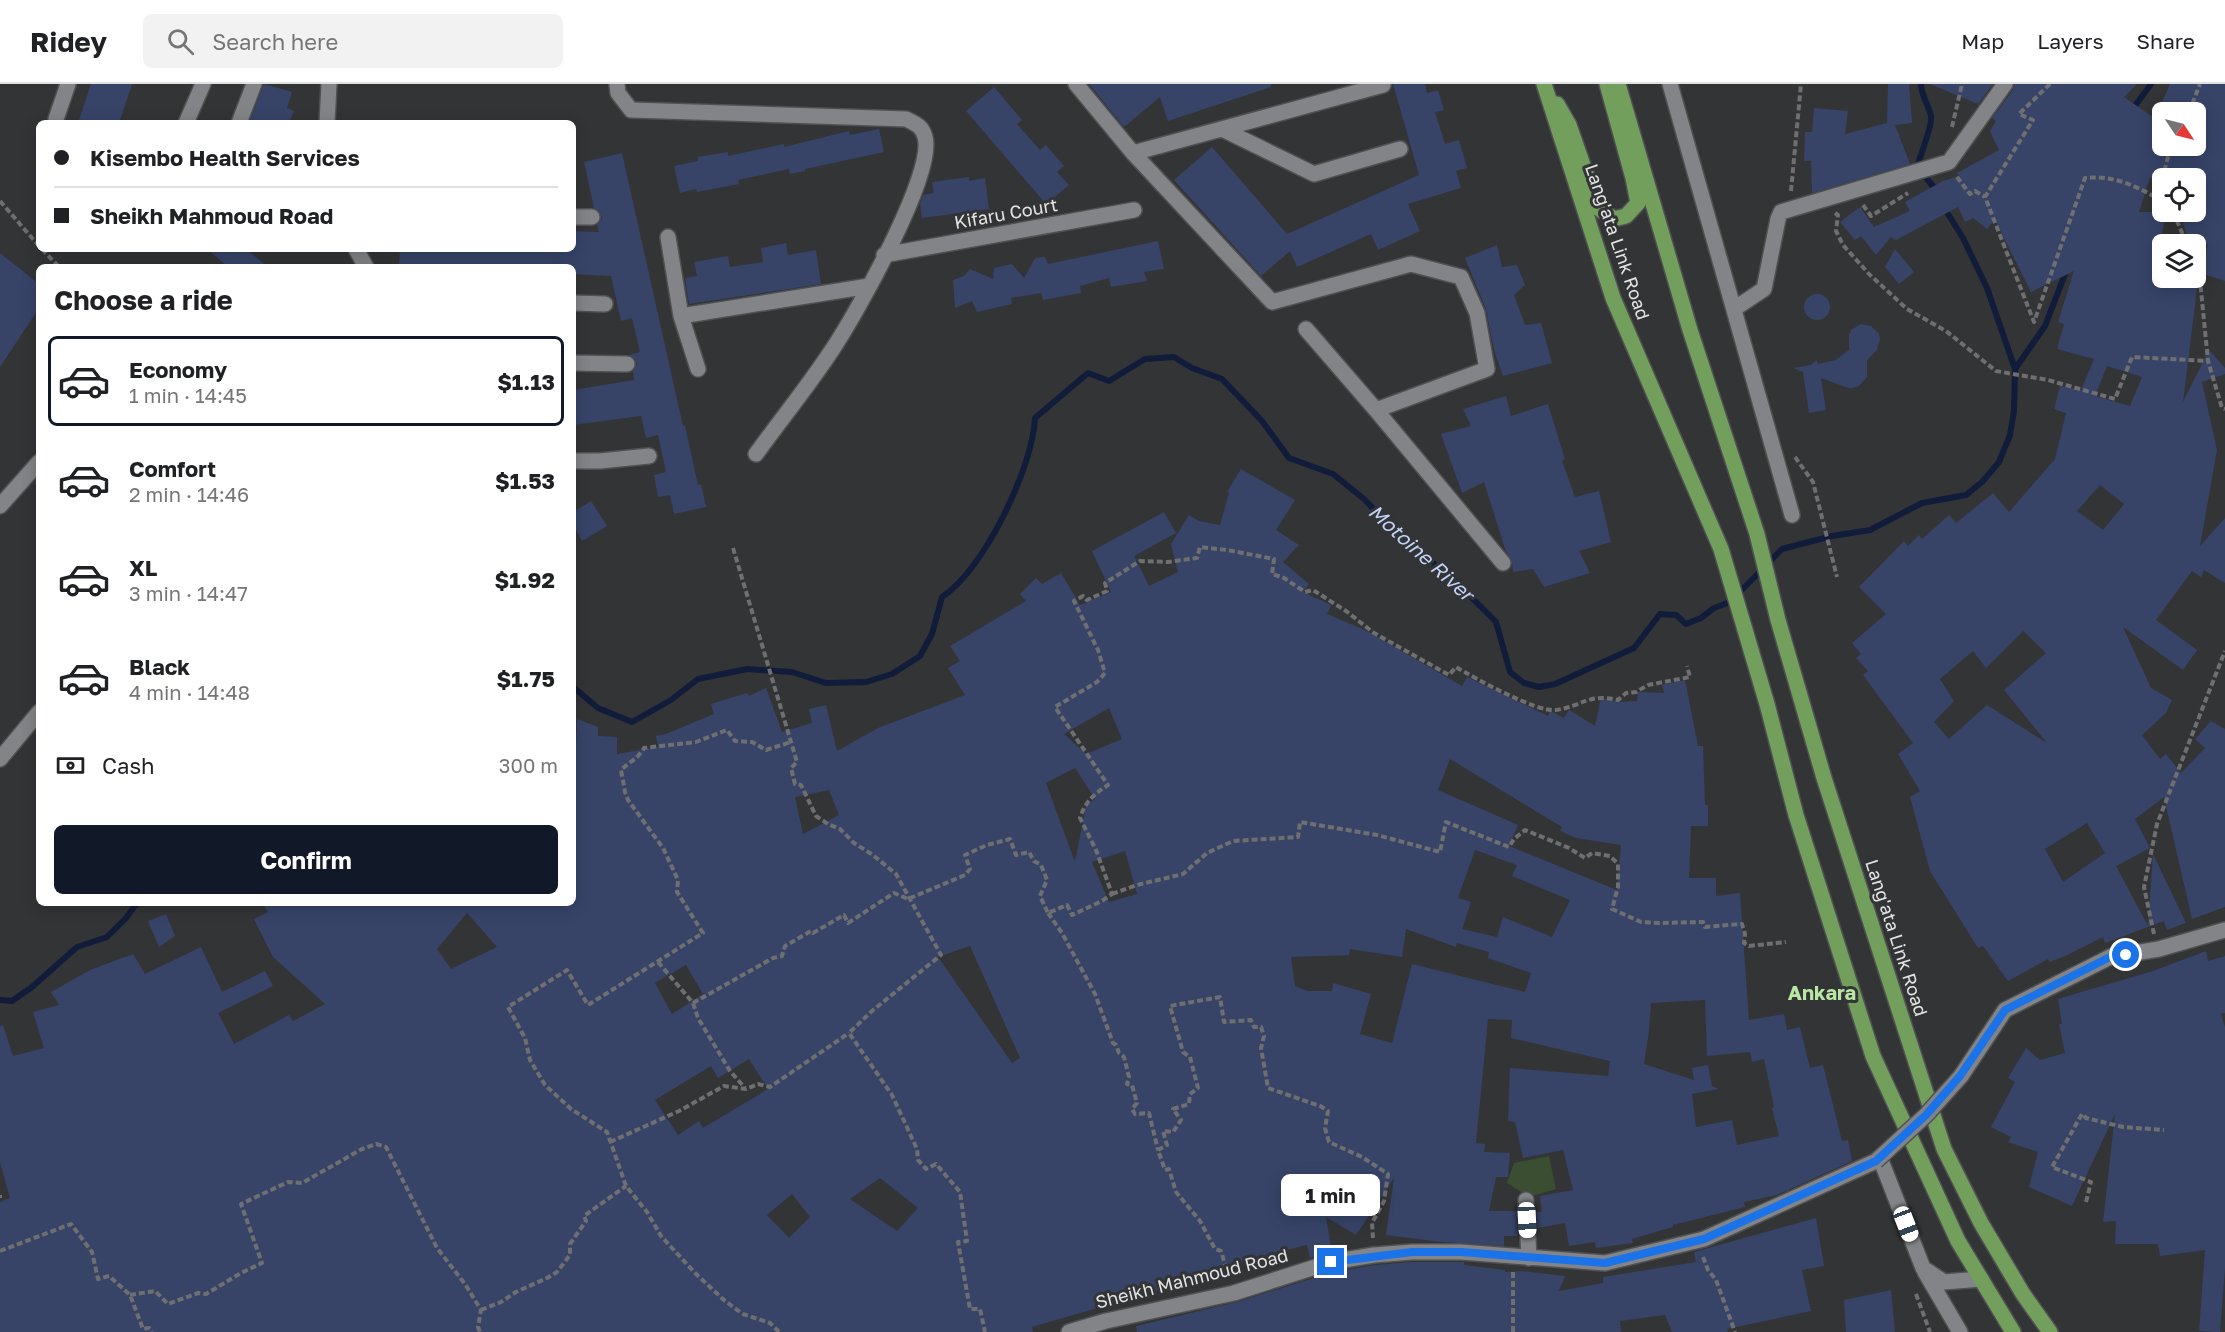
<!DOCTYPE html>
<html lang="en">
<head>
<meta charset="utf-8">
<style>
	body { margin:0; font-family:"Golos Text",sans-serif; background:#f2f2f2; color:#202124; height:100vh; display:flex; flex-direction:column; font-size:22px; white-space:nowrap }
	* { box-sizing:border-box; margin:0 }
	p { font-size:20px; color:#757577 }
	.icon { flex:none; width:33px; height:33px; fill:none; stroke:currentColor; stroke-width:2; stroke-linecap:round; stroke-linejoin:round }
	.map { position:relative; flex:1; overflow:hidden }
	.sheet { position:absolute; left:36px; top:180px; width:540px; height:642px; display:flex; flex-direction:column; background:#fff; border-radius:9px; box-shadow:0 3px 15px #0003 }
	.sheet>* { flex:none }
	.guide { position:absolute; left:36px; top:36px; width:540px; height:132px; border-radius:9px; box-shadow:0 3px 15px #0003; display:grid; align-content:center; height:132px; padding:0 18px; background:#fff }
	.needle { width:39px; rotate:125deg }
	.fabs { position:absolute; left:2152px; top:18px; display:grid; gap:12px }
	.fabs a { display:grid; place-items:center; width:54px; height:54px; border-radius:9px; background:#fff; box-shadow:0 3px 15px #0003; font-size:30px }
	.end { position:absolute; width:27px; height:27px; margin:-14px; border:8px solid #1a73e8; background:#fff; box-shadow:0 0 0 3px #fff }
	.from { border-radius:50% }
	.bubble { position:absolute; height:42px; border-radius:9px; background:#fff; box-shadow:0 3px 15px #0003; font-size:20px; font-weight:700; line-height:42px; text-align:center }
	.car { position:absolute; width:18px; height:36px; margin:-18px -9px; border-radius:8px; box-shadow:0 0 4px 2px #0007; background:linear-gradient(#fff 24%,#345 0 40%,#fff 0 76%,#345 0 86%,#fff 0) }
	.guide b { display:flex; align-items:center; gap:21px; height:57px; font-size:22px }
	.guide b+b { border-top:2px solid #e0e0e0 }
	.guide i { width:15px; height:15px; background:#202124 }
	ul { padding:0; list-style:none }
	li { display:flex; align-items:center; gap:18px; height:90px; margin:0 12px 9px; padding:0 6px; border:3px solid transparent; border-radius:9px }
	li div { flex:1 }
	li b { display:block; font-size:22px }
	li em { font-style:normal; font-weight:700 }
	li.active { border-color:#111827 }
	li>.icon { width:54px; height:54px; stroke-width:1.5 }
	h2 { padding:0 18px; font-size:27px; line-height:72px }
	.pay { display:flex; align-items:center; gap:15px; height:66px; padding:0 18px; font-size:22px }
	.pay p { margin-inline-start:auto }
	.primary-button { display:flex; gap:12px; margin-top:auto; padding:12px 18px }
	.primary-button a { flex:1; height:69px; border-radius:9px; background:#111827; color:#fff; font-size:24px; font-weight:700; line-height:69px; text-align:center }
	header { display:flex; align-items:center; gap:36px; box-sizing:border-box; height:84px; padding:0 30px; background:#fff; border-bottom:2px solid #e0e0e0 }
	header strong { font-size:28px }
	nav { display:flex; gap:33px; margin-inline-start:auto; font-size:21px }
	.search { width:420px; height:54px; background:#f2f2f2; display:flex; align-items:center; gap:15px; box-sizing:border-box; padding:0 21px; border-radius:9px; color:#757577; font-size:22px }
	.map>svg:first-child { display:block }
</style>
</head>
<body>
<header>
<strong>Ridey</strong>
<div class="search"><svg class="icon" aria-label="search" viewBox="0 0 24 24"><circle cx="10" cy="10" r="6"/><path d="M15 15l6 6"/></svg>Search here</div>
<nav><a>Map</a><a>Layers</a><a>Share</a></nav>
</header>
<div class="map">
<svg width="2225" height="1248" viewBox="0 0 2225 1248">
	<rect width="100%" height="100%" fill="#333436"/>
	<!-- green -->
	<path fill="#3b4e32" d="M1549,1072L1556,1105L1529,1113L1507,1099L1514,1079Z"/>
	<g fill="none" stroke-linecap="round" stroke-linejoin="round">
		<!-- stream -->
		<path stroke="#111c3b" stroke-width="6" d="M1921,0C1921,12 1929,21 1931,32C1933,41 1920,72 1917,83L1937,107
			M2132,26L2151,0
			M2015,285L2045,242L2067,185
			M573,603L598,624L632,638L671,616L698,595L747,585L792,588L826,599L866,598L892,590L920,572L932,550L942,513C984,486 1033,383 1035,334L1088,289L1109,297L1145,275L1174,273L1192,284L1222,295L1262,337L1289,374L1333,390L1364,415L1389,441L1460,502L1496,538L1510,588L1524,599L1539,603L1555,600L1634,564L1660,530L1676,531L1686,540L1701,534L1714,524L1730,518L1782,465L1832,452L1870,446L1922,419L1966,411L1982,398L1999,378L2010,351L2014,327L2015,285L1987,204L1963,154L1943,122
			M0,916L12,917L32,903L77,863L107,853L126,834L137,819"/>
	</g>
	<!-- building -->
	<path fill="#374468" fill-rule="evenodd" d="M91,0H132L119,39H78Z
		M264,0L292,8L287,24L294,27L289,39H249Z
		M1089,0H1271V3L1168,37L1160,13L1124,43Z
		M1393,0H1425L1427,9L1438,6L1444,26L1435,28L1445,60L1459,56L1467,84L1456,87L1461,104L1408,120L1420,147L1378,166L1371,150L1297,183L1290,167L1261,192L1174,96L1212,63L1287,150L1419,91Z
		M1888,0H1909L1912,39L1895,41L1910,80L1812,109L1811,77H1804L1805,48H1812L1814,24L1848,27L1845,50L1887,39Z
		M1930,0H1993L1978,20Z
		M2015,0H2137L2124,13L2163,40V62H2196V28H2158L2170,0H2225V197L2200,189L2208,160H2190L2179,128H2196V94H2150L2139,128H2167L2153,187L2161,189V193L2163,194L2198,197L2183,318L2209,266L2225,284V290L2202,298L2217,366L2200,462L2225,434V499L2204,486L2201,493L2192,487L2156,536L2197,566L2183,586L2123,543L2151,604L2172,616L2166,629L2142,651L2160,675L2166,670L2181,689L2205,664L2195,655L2211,637L2225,645V823L2192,835L2164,713L2135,735L2150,764L2116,782L2148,842L2153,770L2186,839L2167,846L2164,837L2105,859L2103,853L2065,872L2050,878L2048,875L2008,897L1983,862L1978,864L1930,787L1910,713L1920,707L1898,670L1913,659L1863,591L1868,587L1856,574L1861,570L1852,559L1886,530L1859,503L1904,457L1908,462L1919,451L1922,455L1949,431L1956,439L1993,409L2009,428L2055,375L2066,329L2054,325L2060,302L2081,306L2094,275L2057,265L2064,240L2058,238L2074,187L2031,208L1995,136L1987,145L1973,134L1965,138L1958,123L1896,156L1891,153L1876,171L1861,152L1855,156L1840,138L1860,123L1874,143L1910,127L1905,118L1943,97L1959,92L1957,89L1999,66L1990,47L1996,37L1992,34L2013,6ZM2107,282L2142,293L2130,322L2095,312ZM2100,401L2124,420L2103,446L2077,427ZM2023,547L2046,569L2004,606L2047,659L1987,621L1949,655L1934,638L1954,617L1940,595L1973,567L1986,584ZM2087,739L2105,769L2063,798L2045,765Z
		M994,3L1022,36L1017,40L1040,66L1046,61L1064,82L1057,88L1069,101L1046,120L966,27Z
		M879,45L884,68L805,85V87L790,90L789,85L738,96L739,100L697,108L696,105L680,109L674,82L698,77L697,73L728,68V72L784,60V63L849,47L850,51Z
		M622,69L683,342H685L698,401L701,400L706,423L674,430L670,411L658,413L654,391L666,388L658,351L646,354L641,332L573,341V306L634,296L633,288L637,280L635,275L629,271L640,268L632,234L621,237L611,192L573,190V183L399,182L400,165H573V147L599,148L597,141L602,134L600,128L594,124L584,78Z
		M969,93V97L985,94L989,125L922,134L920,120L923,111L934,109L932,98Z
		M1158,157L1164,185L1144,188L1147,197L1111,203L1109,194L1080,202L1081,209L1043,216L1041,209L1011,214L1012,220L977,228L972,217L955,224L953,196L964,192L970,185L993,195L994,184L1012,180L1024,194L1035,174L1045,173L1048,180Z
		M786,159L788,171L816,166L821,200L689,220L685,194L697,192L694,178L728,172L730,183L763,178L761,164Z
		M1497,161L1502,183L1517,181L1525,201L1514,211L1525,241L1541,239L1552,279L1503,292L1494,266L1486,225L1465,174Z
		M207,165H246L268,183H228Z
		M1895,165L1914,188L1899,200L1885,183Z
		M0,169L39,200V224L0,283Z
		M1804 223a13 13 0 1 1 26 0a13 13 0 1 1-26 0Z
		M1861,240L1871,242L1879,250L1880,255L1877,266L1867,276V293L1859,302L1853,304H1848L1821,294L1826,326L1809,329L1803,288L1793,284L1811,281L1817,276L1818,280L1836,276L1849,266V251L1851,246Z
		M1506,312L1511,332L1548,320L1565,375L1562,377L1575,413L1599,407L1611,458L1579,467L1590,489L1544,503L1533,485L1513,488L1512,477L1506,468L1484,398L1462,409L1441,350L1471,342L1463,325Z
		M1241,385L1295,416L1276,446L1299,461L1283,478L1309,500L1303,508L1331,521L1327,530L1367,547L1462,602L1467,593L1548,632L1550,627L1564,634L1569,626L1595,642L1601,614L1617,618L1637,617L1638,608L1664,609L1662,601L1685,596L1698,662H1703L1705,721H1708V742H1691L1689,794H1716V812L1740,809L1749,936L1784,930L1787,946L1800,943L1810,984L1823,981L1842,1057L1848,1056L1852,1077L1777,1111L1744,1118L1745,1123L1673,1141V1143L1632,1155L1633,1159L1596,1164L1595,1158L1569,1162L1565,1139L1537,1144L1536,1128H1542L1540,1112L1573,1106L1563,1066L1523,1074L1515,1038L1508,1037L1510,984L1608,992L1610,977L1511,954L1512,936L1488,935L1476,1059L1485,1060L1484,1068L1510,1069L1508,1093H1496L1489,1127H1517L1518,1152H1504V1162L1442,1158L1386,1151L1394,1094L1356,1151L1326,1133L1332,1168L1310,1174L1307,1161L1239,1178L1240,1184L1198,1198L1197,1195L1032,1243L1033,1248H0V1118L10,1114L0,1078V942L3,941L13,972L44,964L33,928L59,921L51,908L90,886L133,870L145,890L201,863L222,908L265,887L273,902L218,929L234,960L289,931L293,937L325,920L273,873L254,835L268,828L262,819H573V684H575L577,635L598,643V652L617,653V670L658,663L656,652L666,650L714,630L711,620L747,609L749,612L766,604L782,648L812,639L809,625L826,621L837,667L878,644L965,611L948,584L960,577L950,562L1026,517L1020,510L1036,494L1042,500L1061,489L1080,521L1111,508L1092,467L1164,428L1176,449L1134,472L1149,502L1178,488L1171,460L1189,431L1199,437L1220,441L1229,409L1227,408ZM1109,624L1122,655L1086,670L1064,650ZM1450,675L1562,743L1560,747L1576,754L1621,761L1617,806L1509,762L1518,741L1438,706ZM1075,684L1095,715L1086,722L1075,778L1046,699ZM829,706L839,731L803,750L795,713ZM1475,766L1517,781L1512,792L1570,816L1552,853L1503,833L1497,853L1462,845L1471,818L1458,814ZM1125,767L1137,810L1109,818L1092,778ZM467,829L497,863L451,885L437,865ZM1406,845L1456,863L1457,859L1489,868L1488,874L1531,889L1525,908L1412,880L1392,959L1360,950L1371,910L1333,899L1332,907H1307L1295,902L1291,873L1349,871L1350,865L1402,873ZM970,862L1020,974L1012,979L938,873ZM686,881L703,910L672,930L655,899ZM1705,916L1707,972L1750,968L1752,978L1764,975L1774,1023L1772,1024L1779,1052L1737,1061L1732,1036L1696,1043L1692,1010L1719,1005L1712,1002L1708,981L1692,984L1694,996L1644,980L1649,947L1651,919ZM749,975L768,1005L703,1044L699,1037L678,1051L655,1016L711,982L718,994ZM880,1094L918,1124L897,1147L850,1115ZM792,1110L810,1133L789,1154L767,1131Z
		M591,417L607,442L582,457L573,441V428Z
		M166,830L175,852L159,863L148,837Z
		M2206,867L2208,877L2225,872V929L2221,930L2225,943V1184L2220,1248L2199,1247L2205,1166L2160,1172L2158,1160H2115L2116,1137L2103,1138L2115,1030L2072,1122L2029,1103L2038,1068L2008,1058L2011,1053L1991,1043L2015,998L2008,994L2026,964L2040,976L2065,969L2059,940H2062L2058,915L2153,887Z
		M1816,1134L1824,1182L1802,1186L1811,1227L1727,1245L1728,1248H1672L1665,1231L1620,1237L1621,1248H1137L1136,1242L1237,1218L1333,1188L1375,1181L1412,1178H1464V1181L1505,1186V1188L1521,1187L1565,1192L1559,1207L1603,1199V1193L1696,1178L1694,1168Z
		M1891,1206L1895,1248H1846L1844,1216Z"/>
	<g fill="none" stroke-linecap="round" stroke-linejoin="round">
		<!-- minor casing -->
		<g stroke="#4f5052" stroke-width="18">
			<path id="minor" d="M617,0L618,9L631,26L906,35C916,40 922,42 925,53C936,88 856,230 834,263C810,300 782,334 756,370
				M1076,0L1133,69L1272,218L1411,180L1461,193L1477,229L1487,285L1376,326L1306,245
				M1670,0L1792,431
				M56,35L68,0
				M186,39L203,0
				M239,39L254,0
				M327,39L329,0
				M1222,45L1314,90L1400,65
				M1133,69L1383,1
				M573,133H592
				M668,153L681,232L698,285
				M356,165L366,183
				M884,171L1134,126
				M573,219L605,220
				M1734,225L1764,205L1778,135L1781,128L1949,78L2005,0
				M681,232L869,202
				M573,279L627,280
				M1376,326L1503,479
				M573,377H600L649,372
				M0,422L39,378
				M0,675L39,628
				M1961,992L2005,926L2110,873L2159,865L2225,846
				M1880,1074L1923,1184L1944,1198L1981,1195
				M1526,1116L1529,1174
				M1925,1188L1960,1248
				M1069,1248L1106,1237L1234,1209L1331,1178L1374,1171L1412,1168H1461L1605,1179L1704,1155L1876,1077"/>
		</g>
		<!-- major casing -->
		<g stroke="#4f5052" stroke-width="18">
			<path id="major" d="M1544,0L1613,214L1721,465L1767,620L1796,731L1873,972L1958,1157L2013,1248
				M1618,0L1690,246L1757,450L1778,536L1824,694L1944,1065L1981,1139L2023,1210L2050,1248
				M1557,20L1569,41L1598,124L1614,135L1626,132L1638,119L1633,94L1607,0"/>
		</g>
		<!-- path -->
		<path stroke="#6f6f71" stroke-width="4" stroke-dasharray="6 3" stroke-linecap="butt" d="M2050,0L2019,30L2033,36L1985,113L2034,238L2085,94C2112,91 2134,101 2157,114
			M2189,28L2200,0
			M1952,43L1962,0
			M1957,93L1970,110L1975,107L1985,113
			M1791,107L1801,0
			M0,117L39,162
			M2163,119L2157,114L2171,62
			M1863,121L1871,132L1908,109
			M2173,128L2187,160
			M1835,129L1838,131L1836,147L1843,161L1870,191L1907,225L1946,247L1996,287L2048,296L2115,315L2132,273L2208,277
			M42,165L59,183
			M2196,185L2200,196L2208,277L2222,324L2225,325
			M1795,373L1813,398L1837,493
			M733,464L797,678L791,684L795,700L801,701L816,732L828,740L840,745L854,759L873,771L896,790L941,871L872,927L849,949L892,1011L917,1065L918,1076L926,1085L936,1080L960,1108L967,1157L958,1158L970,1225H980L985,1248
			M1112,810L1137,801L1183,790L1207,769L1233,757L1298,753L1300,738L1377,751L1440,768L1446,738L1509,763L1514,755L1525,746L1569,764L1585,774L1592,769L1610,772L1618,780V803L1612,825L1641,838L1659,839L1703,838L1705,843L1742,840L1745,850L1744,859L1749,862L1786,858
			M1048,829L1062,849L1095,910L1113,959L1116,961L1119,969L1124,973L1129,993L1127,1000L1132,1001L1137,1019L1132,1025L1135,1030L1149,1029L1158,1066
			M2154,850L2144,803L2157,740L2225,567
			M658,878L693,919L698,934L730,987L745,1004
			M693,919L773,874L782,872L785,862L811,847L813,849L844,831L848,839L894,809L908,815L965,791L970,785L965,771L987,761L1010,755L1016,771L1029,768L1034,777L1041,781L1047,796L1040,812L1048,829L1067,821L1072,831L1102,817L1112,810L1096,766L1080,734C1085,718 1094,710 1108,701L1055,623L1097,598L1105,589L1098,566L1074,517L1083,512L1087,516L1107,507L1105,499L1140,477L1168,478L1197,474L1200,463L1227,466L1274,475L1272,490L1284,494L1305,508L1313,506L1346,527L1374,549L1449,591L1456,583C1474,594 1538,629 1556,626C1583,622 1588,609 1618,616L1626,609L1636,608L1648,601L1690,593L1687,582
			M610,1058L679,1027L724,1002L746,1005L758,1000L770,1003L849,949
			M0,1111V1114
			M2086,1118L2091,1098L2052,1083L2082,1030L2086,1034L2123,1043L2164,1046
			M0,1167L71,1140L92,1168L98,1195L109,1192L130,1211L143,1245L149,1244L152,1248
			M1703,1173L1708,1186L1716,1196L1735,1248
			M1229,1194L1221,1167L1215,1165L1200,1137L1176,1108L1169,1085L1165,1086L1158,1066L1167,1061L1163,1047L1173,1048L1181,1036L1173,1025L1189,1020L1190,1010L1198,1004L1190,973L1183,968L1170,922L1220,913L1224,938L1251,936L1254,943H1261L1264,952L1261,964L1268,1004L1320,1022L1328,1027L1325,1044L1329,1058L1362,1073L1388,1090L1384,1117L1372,1139L1373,1154
			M1916,1210L1930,1248
			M130,1211L155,1207L168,1220L198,1209L206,1210L241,1189L262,1179L241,1120L288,1098L302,1099L362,1065L376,1060L386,1063L437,1164L465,1200L481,1226L478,1243L480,1248
			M481,1226L501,1218L516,1208L547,1194L557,1188L570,1171V1160L586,1137L584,1132L626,1102
			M779,1248L770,1239L743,1230L725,1217L695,1189L661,1152L647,1128L626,1102L607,1048L571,1025L545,1001L530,976L525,954L508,923L567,886L588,921L703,849L677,808L678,796L663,764L628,716L625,708L621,686C629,678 639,674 644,664L696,658L727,646L735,657L752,658L766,666L791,658
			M1513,1248V1188"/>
		<!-- minor -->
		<use href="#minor" stroke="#838487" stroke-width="15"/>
		<!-- major -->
		<use href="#major" stroke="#729f5c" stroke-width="15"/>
		<!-- minor-bridge casing -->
		<g stroke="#4f5052" stroke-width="18" stroke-linecap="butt">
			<path id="minor-bridge" d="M1876,1077L1926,1031L1961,992"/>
		</g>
		<!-- minor-bridge -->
		<use href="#minor-bridge" stroke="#838487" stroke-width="15"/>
	</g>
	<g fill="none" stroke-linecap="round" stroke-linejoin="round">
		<!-- route -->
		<path stroke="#1a73e8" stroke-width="8" d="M1331,1178L1412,1168H1461L1605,1179L1704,1155L1876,1077L1926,1031L1960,992L2005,926L2110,873L2126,871"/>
	</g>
	<g text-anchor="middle" stroke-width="6" stroke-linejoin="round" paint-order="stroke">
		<!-- street labels -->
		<g font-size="18" fill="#e4e4e6" stroke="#333436">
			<text transform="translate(1006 130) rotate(-10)" y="6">Kifaru Court</text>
			<text transform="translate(1617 158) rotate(71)" y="6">Lang'ata Link Road</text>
			<text transform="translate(1896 854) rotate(72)" y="6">Lang'ata Link Road</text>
			<text transform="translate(1192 1195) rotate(-14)" y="6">Sheikh Mahmoud Road</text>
		</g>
		<!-- water labels -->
		<g font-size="20" font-style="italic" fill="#c3d3f9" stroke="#333436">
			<text transform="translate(1421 469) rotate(42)" y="7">Motoine River</text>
		</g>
		<!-- neighbourhood labels -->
		<g font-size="20" font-weight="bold" fill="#b8e6a5" stroke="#333436">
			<text x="1822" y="916">Ankara</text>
		</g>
	</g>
</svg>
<div class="fabs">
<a><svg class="needle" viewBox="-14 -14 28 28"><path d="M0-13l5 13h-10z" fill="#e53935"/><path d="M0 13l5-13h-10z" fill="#757577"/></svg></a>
<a><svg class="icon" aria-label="locate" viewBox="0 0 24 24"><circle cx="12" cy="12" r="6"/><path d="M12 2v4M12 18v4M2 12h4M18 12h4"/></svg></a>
<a><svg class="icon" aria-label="layers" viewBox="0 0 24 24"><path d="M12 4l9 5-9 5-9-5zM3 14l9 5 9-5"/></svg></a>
</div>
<i class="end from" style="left:2126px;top:871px"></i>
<i class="end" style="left:1331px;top:1178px"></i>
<div class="bubble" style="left:1281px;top:1090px;width:99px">1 min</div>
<i class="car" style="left:1527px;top:1136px;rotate:177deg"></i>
<i class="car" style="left:1906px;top:1140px;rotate:159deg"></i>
<div class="guide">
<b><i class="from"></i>Kisembo Health Services</b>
<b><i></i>Sheikh Mahmoud Road</b>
</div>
<section class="sheet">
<h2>Choose a ride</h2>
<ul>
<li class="active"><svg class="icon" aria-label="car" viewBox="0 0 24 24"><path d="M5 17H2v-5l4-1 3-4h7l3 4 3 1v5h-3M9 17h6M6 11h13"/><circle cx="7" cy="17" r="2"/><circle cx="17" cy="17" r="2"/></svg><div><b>Economy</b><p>1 min · 14:45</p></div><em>$1.13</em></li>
<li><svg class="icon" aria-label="car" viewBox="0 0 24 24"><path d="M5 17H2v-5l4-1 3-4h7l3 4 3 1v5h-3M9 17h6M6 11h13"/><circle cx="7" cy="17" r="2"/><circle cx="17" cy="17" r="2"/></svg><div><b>Comfort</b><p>2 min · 14:46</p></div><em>$1.53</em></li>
<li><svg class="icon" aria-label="car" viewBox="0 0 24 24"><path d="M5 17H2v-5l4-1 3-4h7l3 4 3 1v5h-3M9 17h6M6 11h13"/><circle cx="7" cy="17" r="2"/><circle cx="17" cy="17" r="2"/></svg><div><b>XL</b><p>3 min · 14:47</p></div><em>$1.92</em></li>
<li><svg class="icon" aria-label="car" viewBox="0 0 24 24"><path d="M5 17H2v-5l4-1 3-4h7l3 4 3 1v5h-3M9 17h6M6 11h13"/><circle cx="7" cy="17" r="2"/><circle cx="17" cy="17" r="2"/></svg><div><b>Black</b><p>4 min · 14:48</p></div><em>$1.75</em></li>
</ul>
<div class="pay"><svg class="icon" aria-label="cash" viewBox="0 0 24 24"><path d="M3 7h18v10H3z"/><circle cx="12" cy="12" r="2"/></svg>Cash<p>300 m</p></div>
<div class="primary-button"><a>Confirm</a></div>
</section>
</div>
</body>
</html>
